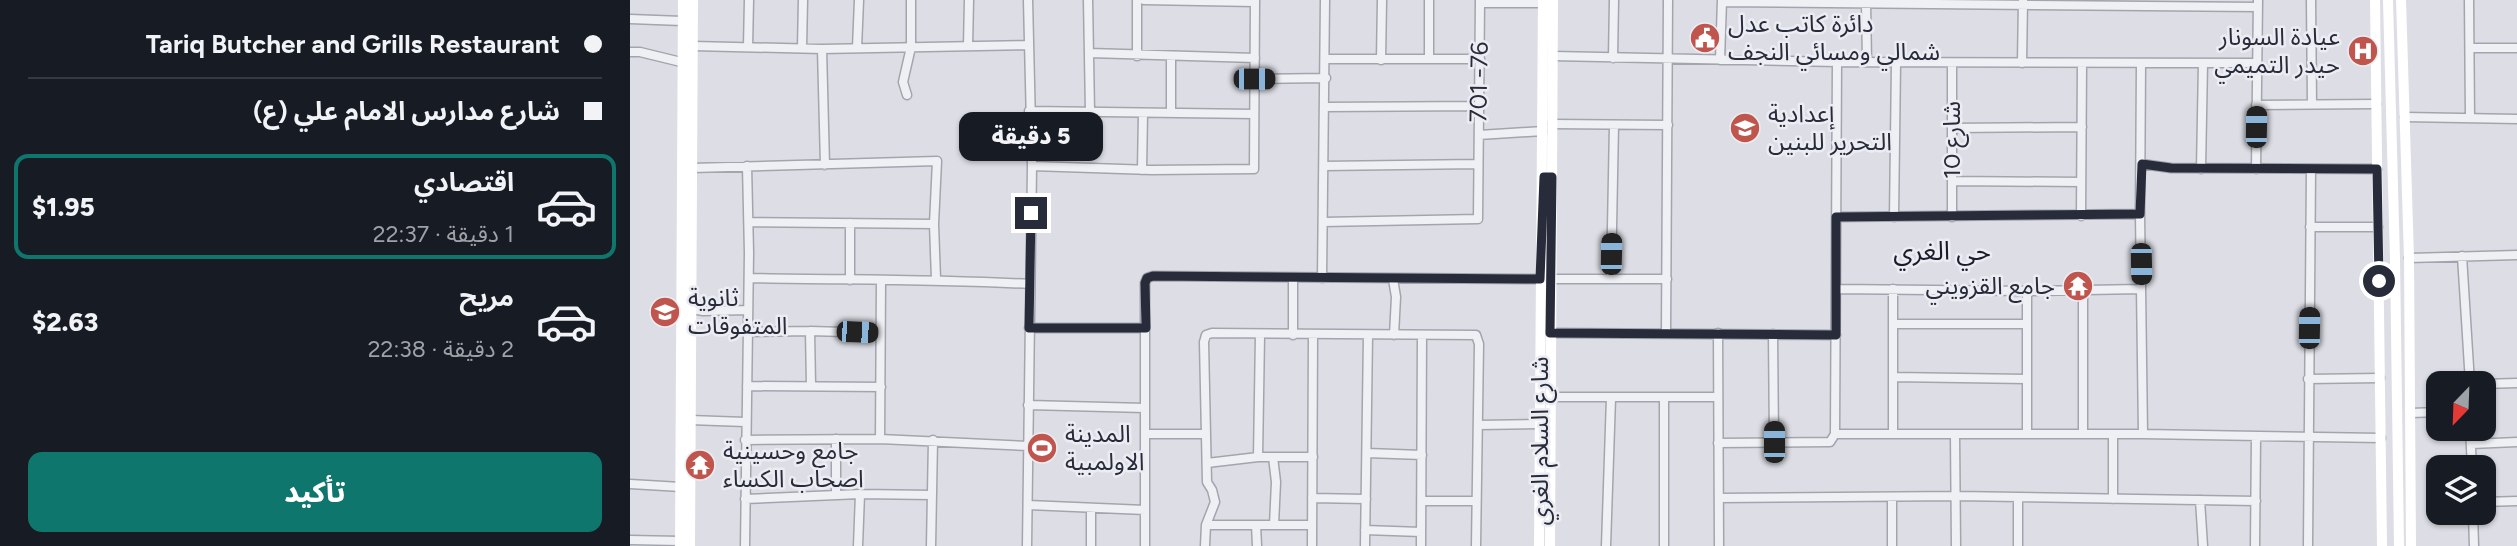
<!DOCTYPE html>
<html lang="ar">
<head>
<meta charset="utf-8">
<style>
	body { margin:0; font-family:Figtree,"Noto Sans Arabic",sans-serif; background:#20242c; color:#f1f3f6; direction:rtl; height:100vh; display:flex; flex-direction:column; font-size:26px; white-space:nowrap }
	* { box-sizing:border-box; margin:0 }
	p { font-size:23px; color:#9ea1a6 }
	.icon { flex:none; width:38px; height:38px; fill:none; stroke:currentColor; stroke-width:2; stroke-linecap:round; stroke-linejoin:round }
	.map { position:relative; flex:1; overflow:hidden; direction:ltr }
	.side { display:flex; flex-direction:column; background:#171b24; width:630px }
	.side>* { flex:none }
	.top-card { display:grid; align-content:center; height:154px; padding:0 28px; background:#171b24 }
	.needle { width:46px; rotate:203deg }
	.tools { position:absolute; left:1796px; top:371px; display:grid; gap:14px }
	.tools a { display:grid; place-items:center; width:70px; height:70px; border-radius:14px; background:#171b24; box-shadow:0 2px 5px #0004; font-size:35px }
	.end { position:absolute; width:32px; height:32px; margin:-16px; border:9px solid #282b3a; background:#fff; box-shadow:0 0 0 4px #fff }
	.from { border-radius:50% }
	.bubble { position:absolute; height:49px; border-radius:14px; background:#171b24; box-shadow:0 2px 5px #0004; font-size:23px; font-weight:800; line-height:49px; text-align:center; direction:rtl }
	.car { position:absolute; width:21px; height:42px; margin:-21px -10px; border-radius:9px; box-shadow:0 0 5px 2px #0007; background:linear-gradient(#222 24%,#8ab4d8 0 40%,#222 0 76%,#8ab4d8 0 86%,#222 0) }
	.top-card b { display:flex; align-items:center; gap:24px; height:66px; font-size:26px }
	.top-card b+b { border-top:2px solid #363941 }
	.top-card i { width:18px; height:18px; background:#f1f3f6 }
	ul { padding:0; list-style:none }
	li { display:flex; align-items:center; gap:21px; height:105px; margin:0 14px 10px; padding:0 14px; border:4px solid transparent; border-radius:14px }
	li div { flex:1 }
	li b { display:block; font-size:26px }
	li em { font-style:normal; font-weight:800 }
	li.current { border-color:#0f766e }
	li>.icon { width:63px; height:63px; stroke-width:1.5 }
	.primary-button { display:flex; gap:14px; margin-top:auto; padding:14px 28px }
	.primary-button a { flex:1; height:80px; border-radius:14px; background:#0f766e; color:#fff; font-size:28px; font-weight:800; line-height:80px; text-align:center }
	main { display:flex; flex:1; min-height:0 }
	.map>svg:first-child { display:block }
</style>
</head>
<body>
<main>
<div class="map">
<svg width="1887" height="546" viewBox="0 0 1887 546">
	<rect width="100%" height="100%" fill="#dddee5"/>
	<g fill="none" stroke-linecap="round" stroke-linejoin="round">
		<!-- street casing -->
		<g stroke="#a3a5ae" stroke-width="11">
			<path id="street" d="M458,0L460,112
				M514,0L625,2
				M1681,0L1682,104
				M1839,0L1840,118
				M1092,2L1628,7
				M850,3H913
				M1236,3L1237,62
				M0,19L52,21
				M63,46L192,49L398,45
				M338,46L339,0
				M118,47L119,0
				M172,48L173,0
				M227,48L229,0
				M1840,48H1887
				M192,49L195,165
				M0,52H10L51,62
				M460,53L625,58
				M507,56V0
				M923,56L1207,62L1627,63
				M541,57V113
				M983,58L984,0
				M695,59H850
				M799,59V0
				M751,60L752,0
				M1090,60L1092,0
				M1207,62L1205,434H1513L1751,438
				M1322,63V217
				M1392,63L1393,0
				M1511,63L1510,214L1513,434
				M624,79L696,78
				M277,95L273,82L281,47V0
				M1626,105L1746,104
				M695,107L849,106
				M399,111L624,114
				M1775,117L1887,119
				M922,124L1038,125
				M1322,128L1452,127
				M849,135L913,131
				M1512,164L1541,168L1747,169
				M402,166L522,170L624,169L625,0
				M694,166L848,164
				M62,168L307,161L304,224L306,279
				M1571,169L1573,63
				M1626,169L1628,0
				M512,170L513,113
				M1322,181L1451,182
				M1451,216L1452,63
				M1206,217L1510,214
				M1264,217L1266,63
				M119,222L304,224
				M693,222L848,219L850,0
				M1680,227H1748
				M1832,256L1840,383
				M1779,258L1887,255
				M119,278C213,280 306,279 400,284
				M663,278V335
				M692,278L695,0
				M763,279L766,297L764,335
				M920,279H1037
				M981,279L984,125
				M220,280V223
				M1206,289L1397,291L1511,289
				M1397,291V434
				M1453,291V434
				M62,309L73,311L118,310
				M1263,324H1397
				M399,328H515
				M180,331L181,385
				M118,332L180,331L250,333
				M920,333L1206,335
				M1036,333L1038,0
				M1088,333L1089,546
				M1143,334L1144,442
				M1263,377L1397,379
				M1678,379L1750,378
				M1853,384L1887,383
				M117,386L251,387
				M921,397H1088
				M398,405L515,408
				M1781,413L1808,412
				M60,420L115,422
				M849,425L910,424
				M1840,429L1842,467
				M515,434H575
				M1263,434V289
				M1483,434V499
				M1325,435L1326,546
				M250,439L251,281
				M115,440L250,439L398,446
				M1088,443L1200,442L1205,434
				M1841,444L1887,442
				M737,453L792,455
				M628,457L630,335
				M643,457L646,482L644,525
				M577,463L628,457H683
				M0,484L51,487
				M206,495V439
				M682,498L736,499
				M1089,498L1327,496L1626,501
				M115,499L230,494L302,495
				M1570,500L1573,546
				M792,501H846
				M1853,502L1887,501
				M398,505L515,510
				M1843,513L1844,546
				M576,525H682
				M626,525L627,546
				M735,530L791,532
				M0,540L50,541
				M115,546L119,253L117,166
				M228,546L230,494
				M301,546L303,440
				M397,546L402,166L398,0
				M461,546V508
				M515,546V283L517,278L523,276L910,279
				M575,546L576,525L585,502L582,490L577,482L574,342L576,335L582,333L846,335L849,344L846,546
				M682,546L683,335
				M735,546L738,335
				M791,546L792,335
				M976,546L981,398
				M1034,546V397
				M1262,546V497
				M1388,546V497
				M1625,546L1626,436
				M1678,546L1681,169"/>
		</g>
		<!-- street -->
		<use href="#street" stroke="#eff0f4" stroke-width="8"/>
		<!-- secondary -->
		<path stroke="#fff" stroke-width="10" d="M1745,0L1752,546
			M1758,0L1765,259L1769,546
			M1771,0L1779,258L1781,546
			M50,546L53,0
			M60,546L63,0
			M909,546L913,0
			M920,546L923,0"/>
	</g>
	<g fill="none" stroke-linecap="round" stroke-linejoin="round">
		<!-- route -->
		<path stroke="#282b3a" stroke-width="9" d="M401,213L399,328H516L515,283L517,278L523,276L910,279L914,177H922L920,333L1206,335V217L1510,214L1512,164L1541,168L1747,169L1749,281"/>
	</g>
	<!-- icons -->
	<defs>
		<g id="civic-disc" transform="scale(1.575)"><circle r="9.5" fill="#bf554d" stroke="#ecedf3"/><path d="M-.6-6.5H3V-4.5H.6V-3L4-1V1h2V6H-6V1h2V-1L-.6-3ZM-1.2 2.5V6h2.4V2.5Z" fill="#fff"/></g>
		<g id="hospital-disc" transform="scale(1.575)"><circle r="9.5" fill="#bf554d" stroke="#ecedf3"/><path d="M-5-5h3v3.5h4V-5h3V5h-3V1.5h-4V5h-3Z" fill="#fff"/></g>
		<g id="school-disc" transform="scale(1.575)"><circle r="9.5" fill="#bf554d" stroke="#ecedf3"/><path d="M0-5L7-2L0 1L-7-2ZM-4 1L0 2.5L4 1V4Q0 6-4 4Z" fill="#fff"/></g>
		<g id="temple-disc" transform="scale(1.575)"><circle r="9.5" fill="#bf554d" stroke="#ecedf3"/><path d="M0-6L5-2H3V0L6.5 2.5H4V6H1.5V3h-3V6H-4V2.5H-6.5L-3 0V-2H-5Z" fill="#fff"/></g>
		<g id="stadium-disc" transform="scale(1.575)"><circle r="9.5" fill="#bf554d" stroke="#ecedf3"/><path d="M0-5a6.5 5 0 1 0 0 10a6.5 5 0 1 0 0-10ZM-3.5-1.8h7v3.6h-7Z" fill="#fff"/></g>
	</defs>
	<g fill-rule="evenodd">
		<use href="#civic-disc" x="1075" y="38"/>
		<use href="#hospital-disc" x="1733" y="51"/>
		<use href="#school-disc" x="1115" y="128"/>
		<use href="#temple-disc" x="1448" y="286"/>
		<use href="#school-disc" x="35" y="312"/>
		<use href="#stadium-disc" x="412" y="448"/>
		<use href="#temple-disc" x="70" y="465"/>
	</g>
	<g text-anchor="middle" stroke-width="5" stroke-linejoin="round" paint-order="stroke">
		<!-- poi labels -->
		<g font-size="24" fill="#282b3a" stroke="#ecedf3" text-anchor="start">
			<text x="1098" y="32">دائرة كاتب عدل<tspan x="1098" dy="28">شمالي ومسائي النجف</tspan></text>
			<text x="1710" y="45" text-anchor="end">عيادة السونار<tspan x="1710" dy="28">حيدر التميمي</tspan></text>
			<text x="1138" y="122">إعدادية<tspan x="1138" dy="28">التحرير للبنين</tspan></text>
			<text x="1425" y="294" text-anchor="end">جامع القزويني</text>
			<text x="58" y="306">ثانوية<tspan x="58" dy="28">المتفوقات</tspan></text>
			<text x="435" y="442">المدينة<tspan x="435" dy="28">الاولمبية</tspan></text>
			<text x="93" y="459">جامع وحسينية<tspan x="93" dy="28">اصحاب الكساء</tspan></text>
		</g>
		<!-- street labels -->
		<g font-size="24" fill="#282b3a" stroke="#ecedf3">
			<text transform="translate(849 82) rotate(-89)" y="8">701 -76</text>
			<text transform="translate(1322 140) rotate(-90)" y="8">شارع 10</text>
			<text transform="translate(910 441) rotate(-90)" y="8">شارع السلام الغري</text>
		</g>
		<!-- neighbourhood labels -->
		<g font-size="26" fill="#1a1c2b" stroke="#ecedf3">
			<text x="1312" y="260">حي الغري</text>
		</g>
	</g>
</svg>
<div class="tools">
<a><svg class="needle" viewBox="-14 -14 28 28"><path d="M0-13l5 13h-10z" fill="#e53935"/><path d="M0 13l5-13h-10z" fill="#9ea1a6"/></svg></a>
<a><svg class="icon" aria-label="layers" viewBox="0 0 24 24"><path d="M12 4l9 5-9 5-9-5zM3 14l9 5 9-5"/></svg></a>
</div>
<i class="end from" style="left:1749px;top:281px"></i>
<i class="end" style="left:401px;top:213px"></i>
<div class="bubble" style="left:329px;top:112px;width:144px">5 دقيقة</div>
<i class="car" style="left:624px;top:79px;rotate:90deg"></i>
<i class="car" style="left:1626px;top:127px;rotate:1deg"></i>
<i class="car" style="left:981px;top:254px;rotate:1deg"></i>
<i class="car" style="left:1511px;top:264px;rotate:179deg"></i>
<i class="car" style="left:1679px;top:328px;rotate:1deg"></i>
<i class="car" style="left:227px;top:332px;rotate:92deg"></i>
<i class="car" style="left:1144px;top:442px;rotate:0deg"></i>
</div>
<section class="side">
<div class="top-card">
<b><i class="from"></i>Tariq Butcher and Grills Restaurant</b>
<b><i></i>شارع مدارس الامام علي (ع)</b>
</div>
<ul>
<li class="current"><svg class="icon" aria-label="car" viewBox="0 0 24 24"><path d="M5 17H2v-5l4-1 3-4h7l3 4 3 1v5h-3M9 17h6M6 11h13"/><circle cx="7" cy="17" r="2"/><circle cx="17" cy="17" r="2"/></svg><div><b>اقتصادي</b><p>1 دقيقة · 22:37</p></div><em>$1.95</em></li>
<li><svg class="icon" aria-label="car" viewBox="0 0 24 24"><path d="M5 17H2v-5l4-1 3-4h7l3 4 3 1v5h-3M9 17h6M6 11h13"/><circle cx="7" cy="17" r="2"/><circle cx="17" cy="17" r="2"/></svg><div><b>مريح</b><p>2 دقيقة · 22:38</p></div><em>$2.63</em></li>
</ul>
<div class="primary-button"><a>تأكيد</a></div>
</section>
</main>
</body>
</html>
